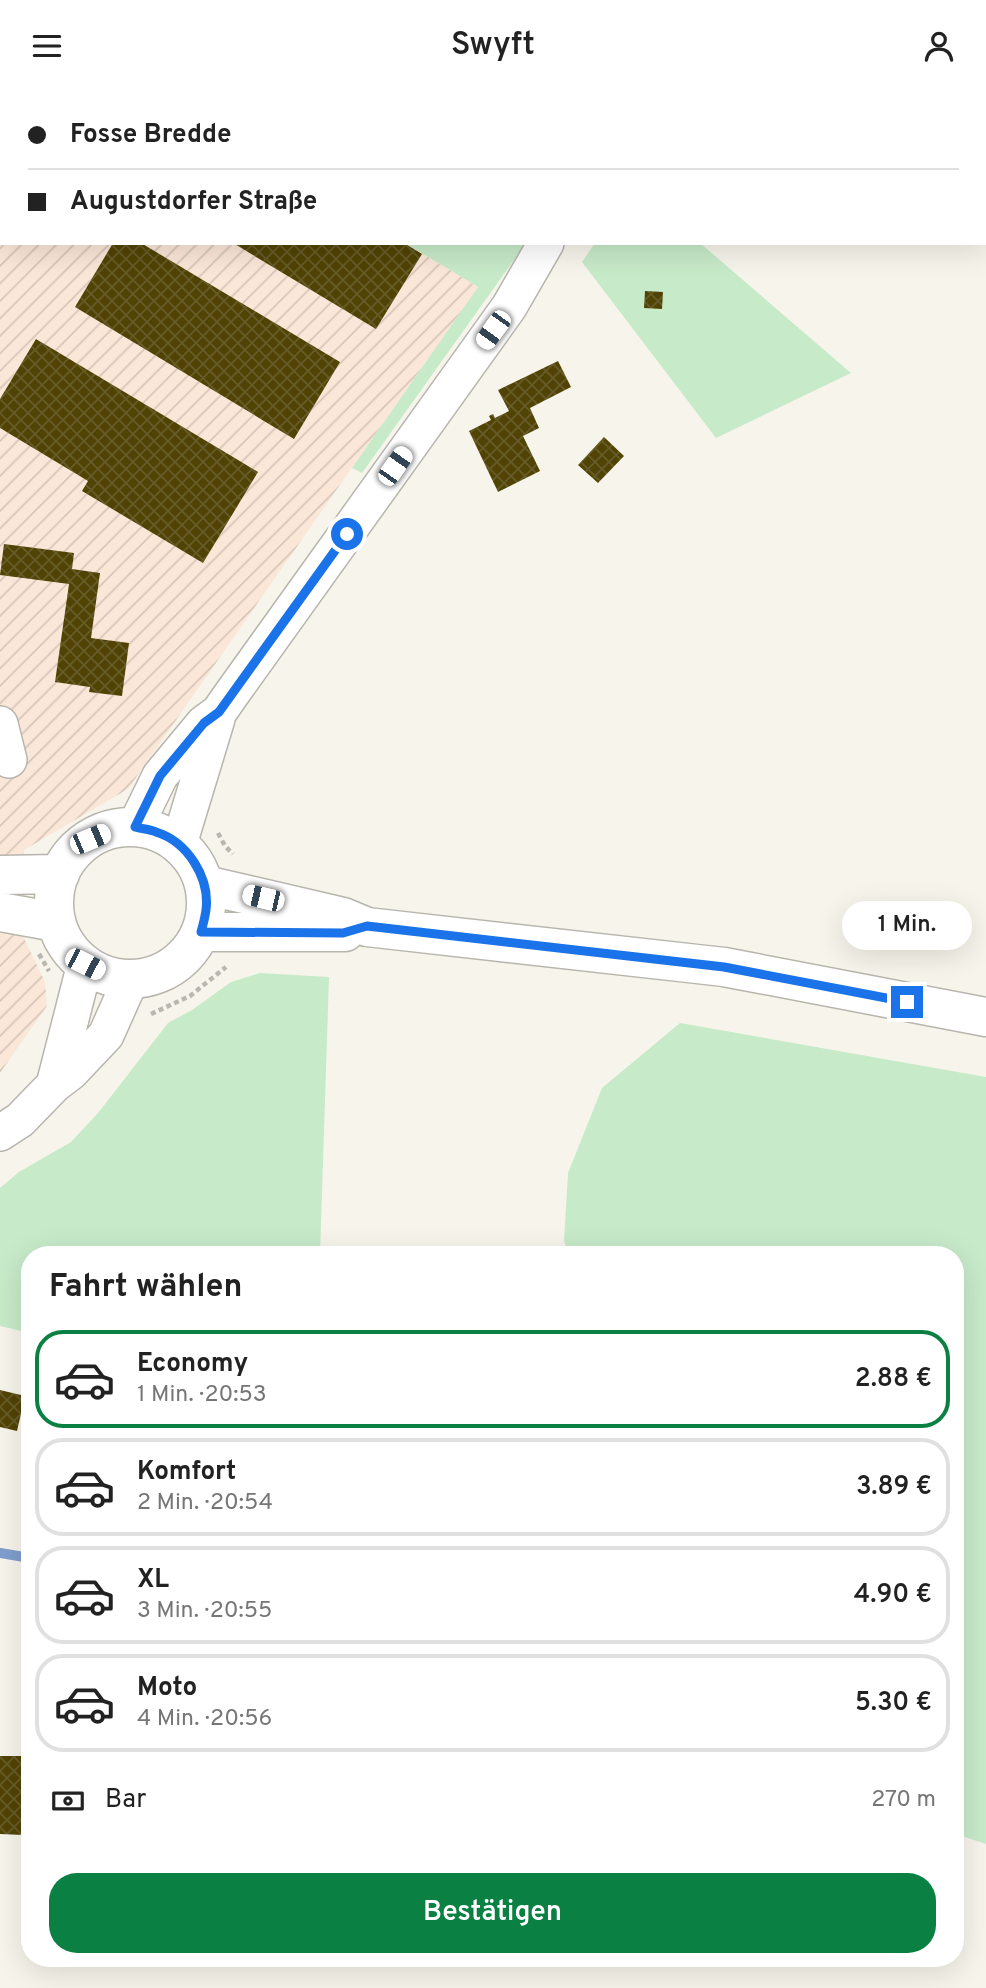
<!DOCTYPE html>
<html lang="de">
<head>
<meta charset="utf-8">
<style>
	body { margin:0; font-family:Overpass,sans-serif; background:#f2f2f2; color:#222; height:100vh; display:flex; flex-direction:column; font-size:26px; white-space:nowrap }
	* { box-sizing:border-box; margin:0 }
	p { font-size:23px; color:#767676 }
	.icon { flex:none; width:38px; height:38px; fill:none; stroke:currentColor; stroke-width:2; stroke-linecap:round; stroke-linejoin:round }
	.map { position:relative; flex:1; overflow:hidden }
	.side { position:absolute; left:21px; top:1155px; width:943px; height:721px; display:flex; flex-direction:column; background:#fff; border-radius:28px; box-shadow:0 7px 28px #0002 }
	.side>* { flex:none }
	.top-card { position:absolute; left:0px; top:0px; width:987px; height:154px; box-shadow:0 7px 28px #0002; display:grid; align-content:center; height:154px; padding:0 28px; background:#fff }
	.end { position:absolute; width:32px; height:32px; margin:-16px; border:9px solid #1a73e8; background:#fff; box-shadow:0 0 0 4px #fff }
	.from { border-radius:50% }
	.bubble { position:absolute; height:49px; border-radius:24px; background:#fff; box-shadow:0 7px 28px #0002; font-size:23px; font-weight:600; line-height:49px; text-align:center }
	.car { position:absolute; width:21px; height:42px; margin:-21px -10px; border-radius:9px; box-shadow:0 0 5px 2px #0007; background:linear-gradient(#fff 24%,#345 0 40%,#fff 0 76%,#345 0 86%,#fff 0) }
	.top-card b { display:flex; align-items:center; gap:24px; height:66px; font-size:26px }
	.top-card b+b { border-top:2px solid #e0e0e0 }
	.top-card i { width:18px; height:18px; background:#222 }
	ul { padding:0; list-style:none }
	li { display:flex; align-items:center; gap:21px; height:98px; margin:0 14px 10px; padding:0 14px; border:4px solid #e0e0e0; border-radius:28px }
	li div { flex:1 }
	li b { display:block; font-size:26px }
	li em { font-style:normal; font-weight:600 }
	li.on { border-color:#0b8043 }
	li>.icon { width:63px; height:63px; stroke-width:1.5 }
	h2 { padding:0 28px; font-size:32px; line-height:84px }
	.pay { display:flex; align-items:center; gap:18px; height:77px; padding:0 28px; font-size:26px }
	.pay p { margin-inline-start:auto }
	.cta { display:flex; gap:14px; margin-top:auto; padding:14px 28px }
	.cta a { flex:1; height:80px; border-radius:28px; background:#0b8043; color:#fff; font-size:28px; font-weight:600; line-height:80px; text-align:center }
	header { display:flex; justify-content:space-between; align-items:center; height:91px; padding:0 28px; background:#fff; font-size:32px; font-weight:600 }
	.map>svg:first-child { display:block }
</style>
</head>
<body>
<header><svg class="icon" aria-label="menu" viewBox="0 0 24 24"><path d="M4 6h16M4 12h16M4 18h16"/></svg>Swyft<svg class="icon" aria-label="person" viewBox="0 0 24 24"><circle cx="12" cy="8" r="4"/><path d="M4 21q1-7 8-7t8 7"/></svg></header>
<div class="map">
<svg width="986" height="1897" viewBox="0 0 986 1897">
	<defs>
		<pattern id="industrial-furrows" width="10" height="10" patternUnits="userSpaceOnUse" patternTransform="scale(1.75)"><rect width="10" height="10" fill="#fbe7d8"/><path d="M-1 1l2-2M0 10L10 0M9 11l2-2" fill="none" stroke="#d7c6b9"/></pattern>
		<pattern id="building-cross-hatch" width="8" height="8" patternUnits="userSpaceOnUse" patternTransform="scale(1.75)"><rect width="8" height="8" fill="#504304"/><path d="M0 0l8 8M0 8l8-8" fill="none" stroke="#665c29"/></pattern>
	</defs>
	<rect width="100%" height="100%" fill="#f7f5eb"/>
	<!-- industrial -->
	<path fill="url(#industrial-furrows)" d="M0,0H150L153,2H2V152H405L478,196L128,698L24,759L20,839L45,891L47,915L0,982Z"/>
	<!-- grass -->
	<path fill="#c7eac9" d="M150,0H506L508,2H153Z
		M405,152H526L362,382L352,377L478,196Z
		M595,152H700L851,282L716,347L582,171Z
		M260,882L329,886L320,1164H30V1242L0,1235V1097L19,1081L71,1051L98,1022L168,932L192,919L231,891Z
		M680,932L986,986V1753L956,1743V1164H569L564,1150L568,1082L602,997Z"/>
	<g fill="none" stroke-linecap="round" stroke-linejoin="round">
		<!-- stream -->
		<path stroke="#7f9ecc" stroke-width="10" d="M0,1462L30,1467"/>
	</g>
	<!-- building -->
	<path fill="url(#building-cross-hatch)" d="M113,152H141L340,271L294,348L75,216Z
		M233,152H404L422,163L376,238Z
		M645,200L663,201L662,218L644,217Z
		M36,248L258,381L203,472L82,400L88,390L0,337V308Z
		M558,270L571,296L530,317L539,337L523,345L540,380L498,401L469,340L491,329L489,325L493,323L495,327L509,320L498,299Z
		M604,346L624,365L598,392L578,374Z
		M4,453L74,462L72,478L100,482L91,547L129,552L122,605L89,601L90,596L55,591L69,493L0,484Z
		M0,1299L25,1305L17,1340L0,1336Z
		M0,1665H25L24,1744L0,1743Z"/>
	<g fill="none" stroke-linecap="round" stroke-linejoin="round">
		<!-- minor casing -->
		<g stroke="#b7b5ac" stroke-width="38">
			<path id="minor" d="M533,0L536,2
				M666,2L667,0
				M0,633L9,669
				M135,736L160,685L204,632L219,621L233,601L509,216L546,152
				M179,753L217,628
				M54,994L85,873
				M0,1042L20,1029L54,994L71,981L106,944L131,888"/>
		</g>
		<!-- secondary casing -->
		<g stroke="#b7b5ac" stroke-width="41">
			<path id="secondary" d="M54 812a76 76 0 1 1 152 0a76 76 0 1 1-152 0Z
				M0,784L60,783
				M205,794L343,826L367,836L724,876L986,926
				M0,821L56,831
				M201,841H345"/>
		</g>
		<!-- path -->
		<path stroke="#b9b7af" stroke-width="4.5" stroke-dasharray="5 3.5" stroke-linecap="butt" d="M218,742L225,755L233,763
			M39,863L49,880
			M151,923L190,905L226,876"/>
		<!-- minor -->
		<use href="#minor" stroke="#fff" stroke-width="35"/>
		<!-- secondary -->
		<use href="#secondary" stroke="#fff" stroke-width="38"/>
	</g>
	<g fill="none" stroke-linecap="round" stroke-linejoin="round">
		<!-- route -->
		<path stroke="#1a73e8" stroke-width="9" d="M347,443L219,621L204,632L160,685L135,736C142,738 150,738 156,741C188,751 210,787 206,819C205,826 203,834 201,841L343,842L367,835L724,876L907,911"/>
	</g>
</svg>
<i class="end from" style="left:347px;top:443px"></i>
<i class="end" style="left:907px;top:911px"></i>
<div class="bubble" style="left:842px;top:810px;width:130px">1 Min.</div>
<i class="car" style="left:493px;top:239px;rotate:216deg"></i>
<i class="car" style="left:395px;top:375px;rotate:35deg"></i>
<i class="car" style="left:90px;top:748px;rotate:67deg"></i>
<i class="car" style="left:263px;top:807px;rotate:283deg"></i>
<i class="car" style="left:85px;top:873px;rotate:117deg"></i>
<div class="top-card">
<b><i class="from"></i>Fosse Bredde</b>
<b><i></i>Augustdorfer Straße</b>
</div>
<section class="side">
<h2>Fahrt wählen</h2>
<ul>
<li class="on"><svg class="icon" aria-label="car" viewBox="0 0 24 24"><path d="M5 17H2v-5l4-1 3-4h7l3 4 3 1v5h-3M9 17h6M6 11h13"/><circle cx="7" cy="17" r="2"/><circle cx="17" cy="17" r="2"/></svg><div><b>Economy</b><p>1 Min. · 20:53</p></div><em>2.88 €</em></li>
<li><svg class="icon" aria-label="car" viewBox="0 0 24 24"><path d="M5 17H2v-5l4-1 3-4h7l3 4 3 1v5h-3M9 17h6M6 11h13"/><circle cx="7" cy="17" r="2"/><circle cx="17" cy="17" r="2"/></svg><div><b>Komfort</b><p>2 Min. · 20:54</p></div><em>3.89 €</em></li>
<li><svg class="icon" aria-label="car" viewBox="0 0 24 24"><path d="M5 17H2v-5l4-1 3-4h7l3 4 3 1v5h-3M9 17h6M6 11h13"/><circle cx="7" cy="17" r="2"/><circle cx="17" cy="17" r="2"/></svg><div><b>XL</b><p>3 Min. · 20:55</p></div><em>4.90 €</em></li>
<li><svg class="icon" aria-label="car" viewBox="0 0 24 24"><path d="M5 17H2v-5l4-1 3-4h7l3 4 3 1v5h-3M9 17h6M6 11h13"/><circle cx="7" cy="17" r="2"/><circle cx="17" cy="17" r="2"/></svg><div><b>Moto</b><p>4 Min. · 20:56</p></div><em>5.30 €</em></li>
</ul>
<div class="pay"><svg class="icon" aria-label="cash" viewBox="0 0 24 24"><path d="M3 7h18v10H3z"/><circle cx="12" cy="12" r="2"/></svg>Bar<p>270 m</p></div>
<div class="cta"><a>Bestätigen</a></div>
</section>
</div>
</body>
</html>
